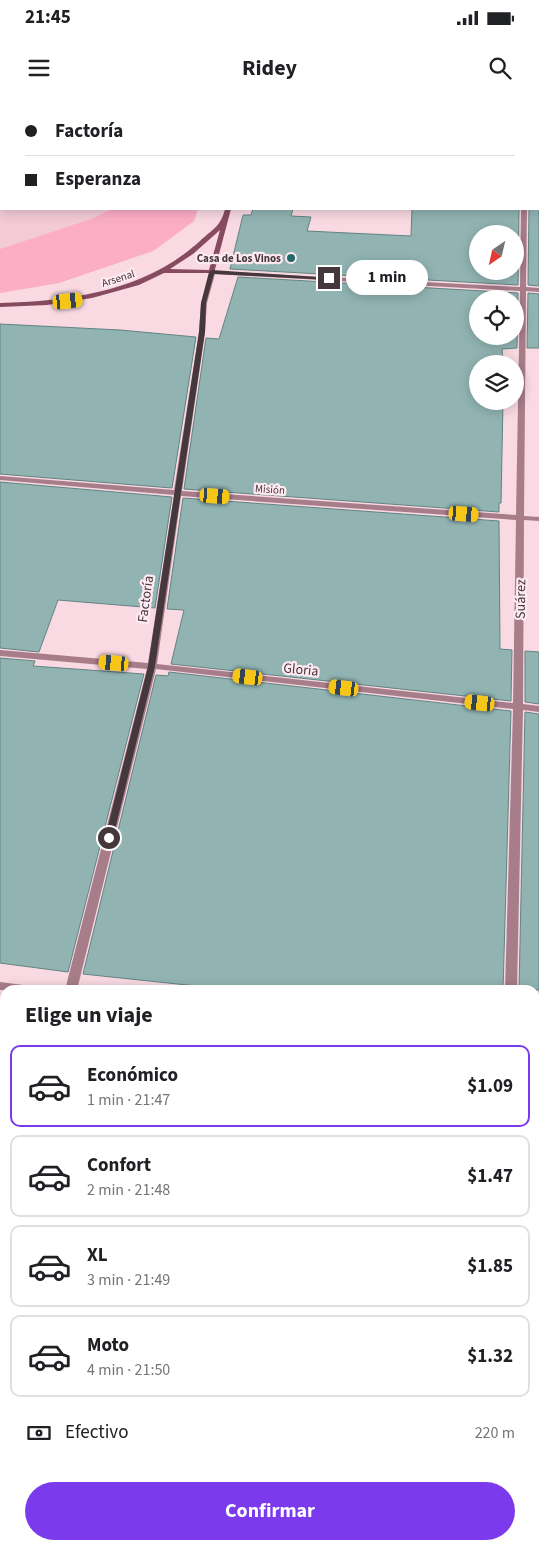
<!DOCTYPE html>
<html lang="es">
<head>
<meta charset="utf-8">
<style>
	body { margin:0; font-family:"Source Sans 3",sans-serif; background:#f6f6f6; color:#202124; height:100vh; display:flex; flex-direction:column; font-size:19px; white-space:nowrap }
	* { box-sizing:border-box; margin:0 }
	p { font-size:16px; color:#757577 }
	.icon { flex:none; width:28px; height:28px; fill:none; stroke:currentColor; stroke-width:2; stroke-linecap:round; stroke-linejoin:round }
	.map { position:relative; flex:1; overflow:hidden }
	.details { position:absolute; left:0px; top:885px; width:540px; height:565px; display:flex; flex-direction:column; background:#fff; border-radius:15px 15px 0 0; box-shadow:0 2px 12px #0003 }
	.details>* { flex:none }
	.top-card { position:absolute; left:0px; top:0px; width:540px; height:110px; box-shadow:0 2px 12px #0003; display:grid; align-content:center; height:110px; padding:0 25px; background:#fff }
	.needle { width:32px; rotate:214deg }
	.tools { position:absolute; left:469px; top:125px; display:grid; gap:10px }
	.tools a { display:grid; place-items:center; width:55px; height:55px; border-radius:50%; background:#fff; box-shadow:0 2px 12px #0003; font-size:25px }
	.end { position:absolute; width:22px; height:22px; margin:-11px; border:6px solid #45383c; background:#fff; box-shadow:0 0 0 2px #fff }
	.from { border-radius:50% }
	.bubble { position:absolute; height:35px; border-radius:18px; background:#fff; box-shadow:0 2px 12px #0003; font-size:16px; font-weight:700; line-height:35px; text-align:center }
	.car { position:absolute; width:15px; height:30px; margin:-15px -8px; border-radius:6px; box-shadow:0 0 4px 1px #0007; background:linear-gradient(#f5c518 24%,#345 0 40%,#f5c518 0 76%,#345 0 86%,#f5c518 0) }
	.top-card b { display:flex; align-items:center; gap:18px; height:48px; font-size:19px }
	.top-card b+b { border-top:1px solid #e0e0e0 }
	.top-card i { width:12px; height:12px; background:#202124 }
	ul { padding:0; list-style:none }
	li { display:flex; align-items:center; gap:15px; height:82px; margin:0 10px 8px; padding:0 15px; border:2px solid #e0e0e0; border-radius:10px }
	li div { flex:1 }
	li b { display:block; font-size:19px }
	li em { font-style:normal; font-weight:700 }
	li.active { border-color:#7c3aed }
	li>.icon { width:45px; height:45px; stroke-width:1.5 }
	h2 { padding:0 25px; font-size:22px; line-height:60px }
	.pay { display:flex; align-items:center; gap:12px; height:55px; padding:0 25px; font-size:19px }
	.pay p { margin-inline-start:auto }
	.button { display:flex; gap:10px; margin-top:auto; padding:10px 25px }
	.button a { flex:1; height:58px; border-radius:30px; background:#7c3aed; color:#fff; font-size:20px; font-weight:700; line-height:58px; text-align:center }
	.status { display:flex; justify-content:space-between; align-items:center; height:35px; padding:0 25px; background:#fff; direction:ltr }
	.status svg { height:14px; fill:currentColor }
	header { display:flex; justify-content:space-between; align-items:center; height:65px; padding:0 25px; background:#fff; font-size:22px; font-weight:700 }
	.map>svg:first-child { display:block }
</style>
</head>
<body>
<div class="status"><b>21:45</b><svg viewBox="0 0 49 12"><path d="M0 12V9h3v3zM5 12V6h3v6zM10 12V3h3v9zM15 12V0h3v12zM26 1h20v11H26zM47 4h2v5h-2z"/></svg></div>
<header><svg class="icon" aria-label="menu" viewBox="0 0 24 24"><path d="M4 6h16M4 12h16M4 18h16"/></svg>Ridey<svg class="icon" aria-label="search" viewBox="0 0 24 24"><circle cx="10" cy="10" r="6"/><path d="M15 15l6 6"/></svg></header>
<div class="map">
<svg width="539" height="1450" viewBox="0 0 539 1450">
	<rect width="100%" height="100%" fill="#f9d9e2"/>
	<!-- built -->
	<path fill="#f3cbd7" d="M0,0H232L1,1V109H198L194,121L153,151L59,183L0,193Z"/>
	<!-- green -->
	<path fill="#fdaec7" d="M112,109H198L194,121L153,151L59,183L0,193V149L94,118Z"/>
	<!-- building -->
	<path fill="#91b4b3" stroke="#618382" fill-rule="evenodd" d="M253,109H293L291,116L311,117L307,131L411,136L412,109H519L518,185L230,169L243,115H251ZM478,134H515V171H478Z
		M529,109H539V186L528,185Z
		M238,177L518,193L517,248L502,249L503,264H478V301H503L501,403H499V412L184,389L206,238L219,239ZM478,199H515V236H478Z
		M528,193L539,194V248H527Z
		M0,224L120,230L196,237L172,388L0,374Z
		M0,382L172,397L155,508L58,500L39,552L0,548Z
		M183,398L499,421L500,549L512,550L511,601L171,564L184,510L167,509Z
		M525,551L539,552V604L525,602Z
		M0,558L35,561L33,566L144,574L68,872L0,863Z
		M169,572L511,611L503,890H234L83,874L156,575L168,576Z
		M525,612L539,614V890H519Z"/>
	<g fill="none" stroke-linecap="round" stroke-linejoin="round">
		<!-- street -->
		<path fill="#a77d8a" fill-rule="evenodd" d="M249,0H255V1H249Z
			M516,0H522V1H516Z
			M521,109H527L526,187L539,188V192L526,191L524,416L539,417V421L524,420L523,604L539,606V612L523,610L517,890H505L513,609L156,569L77,890H65L147,569L0,556V550L148,563L174,395L0,380V376L174,390L199,232L201,203L210,171L520,187ZM215,174L520,191L516,415L182,391L205,232L207,203ZM181,396L516,420L513,603L157,564Z
			M0,882L31,886L35,887L37,890H0Z
			M535,935L539,936V946L535,945Z
			M5,1220V1255L0,1258V1222Z
			M500,1445H514V1450H500Z"/>
		<!-- secondary -->
		<path fill="#874b60" fill-rule="evenodd" d="M225,109H231L214,173H164L139,185L92,198L47,205L0,207V203C72,201 145,191 200,141C213,129 221,126 225,109ZM220,130L209,170L170,169L193,154Z"/>
		<!-- rail casing -->
		<g stroke="#8a757b" stroke-width="4">
			<path id="rail" d="M126,1L128,0
				M176,1L178,0
				M190,1L192,0"/>
		</g>
		<!-- rail -->
		<use href="#rail" stroke="#feeaf0" stroke-width="2.5" stroke-dasharray="7" stroke-linecap="butt"/>
	</g>
	<!-- route -->
	<path fill="#45383c" d="M212,170L331,178L329,180L214,174L206,203L205,232L155,566L113,738L109,741L105,738L148,566L199,232L201,203L209,172Z"/>
	<!-- markers -->
	<circle fill="#1d6a69" stroke="#feeaf0" stroke-width="2" cx="291" cy="158" r="5"/>
	<g text-anchor="middle" stroke-width="4.5" stroke-linejoin="round" paint-order="stroke">
		<!-- far-poi labels -->
		<g font-size="11" font-weight="bold" fill="#45383c" stroke="#feeaf0" text-anchor="end">
			<text x="281" y="162">Casa de Los Vinos</text>
		</g>
		<!-- far-street labels -->
		<g font-size="11" fill="#45383c" stroke="#feeaf0">
			<text transform="translate(118 178) rotate(-18)" y="4">Arsenal</text>
			<text transform="translate(270 389) rotate(4)" y="4">Misión</text>
		</g>
		<!-- street labels -->
		<g font-size="14" fill="#45383c" stroke="#feeaf0">
			<text transform="translate(145 499) rotate(-82)" y="5">Factoría</text>
			<text transform="translate(520 499) rotate(-89)" y="5">Suárez</text>
			<text transform="translate(301 569) rotate(6)" y="5">Gloria</text>
		</g>
	</g>
</svg>
<div class="tools">
<a><svg class="needle" viewBox="-14 -14 28 28"><path d="M0-13l5 13h-10z" fill="#e53935"/><path d="M0 13l5-13h-10z" fill="#757577"/></svg></a>
<a><svg class="icon" aria-label="locate" viewBox="0 0 24 24"><circle cx="12" cy="12" r="6"/><path d="M12 2v4M12 18v4M2 12h4M18 12h4"/></svg></a>
<a><svg class="icon" aria-label="layers" viewBox="0 0 24 24"><path d="M12 4l9 5-9 5-9-5zM3 14l9 5 9-5"/></svg></a>
</div>
<i class="end from" style="left:109px;top:738px"></i>
<i class="end" style="left:329px;top:178px"></i>
<div class="bubble" style="left:346px;top:160px;width:82px">1 min</div>
<i class="car" style="left:68px;top:201px;rotate:84deg"></i>
<i class="car" style="left:215px;top:396px;rotate:94deg"></i>
<i class="car" style="left:464px;top:414px;rotate:94deg"></i>
<i class="car" style="left:114px;top:563px;rotate:275deg"></i>
<i class="car" style="left:248px;top:577px;rotate:277deg"></i>
<i class="car" style="left:344px;top:588px;rotate:277deg"></i>
<i class="car" style="left:480px;top:603px;rotate:276deg"></i>
<div class="top-card">
<b><i class="from"></i>Factoría</b>
<b><i></i>Esperanza</b>
</div>
<section class="details">
<h2>Elige un viaje</h2>
<ul>
<li class="active"><svg class="icon" aria-label="car" viewBox="0 0 24 24"><path d="M5 17H2v-5l4-1 3-4h7l3 4 3 1v5h-3M9 17h6M6 11h13"/><circle cx="7" cy="17" r="2"/><circle cx="17" cy="17" r="2"/></svg><div><b>Económico</b><p>1 min · 21:47</p></div><em>$1.09</em></li>
<li><svg class="icon" aria-label="car" viewBox="0 0 24 24"><path d="M5 17H2v-5l4-1 3-4h7l3 4 3 1v5h-3M9 17h6M6 11h13"/><circle cx="7" cy="17" r="2"/><circle cx="17" cy="17" r="2"/></svg><div><b>Confort</b><p>2 min · 21:48</p></div><em>$1.47</em></li>
<li><svg class="icon" aria-label="car" viewBox="0 0 24 24"><path d="M5 17H2v-5l4-1 3-4h7l3 4 3 1v5h-3M9 17h6M6 11h13"/><circle cx="7" cy="17" r="2"/><circle cx="17" cy="17" r="2"/></svg><div><b>XL</b><p>3 min · 21:49</p></div><em>$1.85</em></li>
<li><svg class="icon" aria-label="car" viewBox="0 0 24 24"><path d="M5 17H2v-5l4-1 3-4h7l3 4 3 1v5h-3M9 17h6M6 11h13"/><circle cx="7" cy="17" r="2"/><circle cx="17" cy="17" r="2"/></svg><div><b>Moto</b><p>4 min · 21:50</p></div><em>$1.32</em></li>
</ul>
<div class="pay"><svg class="icon" aria-label="cash" viewBox="0 0 24 24"><path d="M3 7h18v10H3z"/><circle cx="12" cy="12" r="2"/></svg>Efectivo<p>220 m</p></div>
<div class="button"><a>Confirmar</a></div>
</section>
</div>
</body>
</html>
